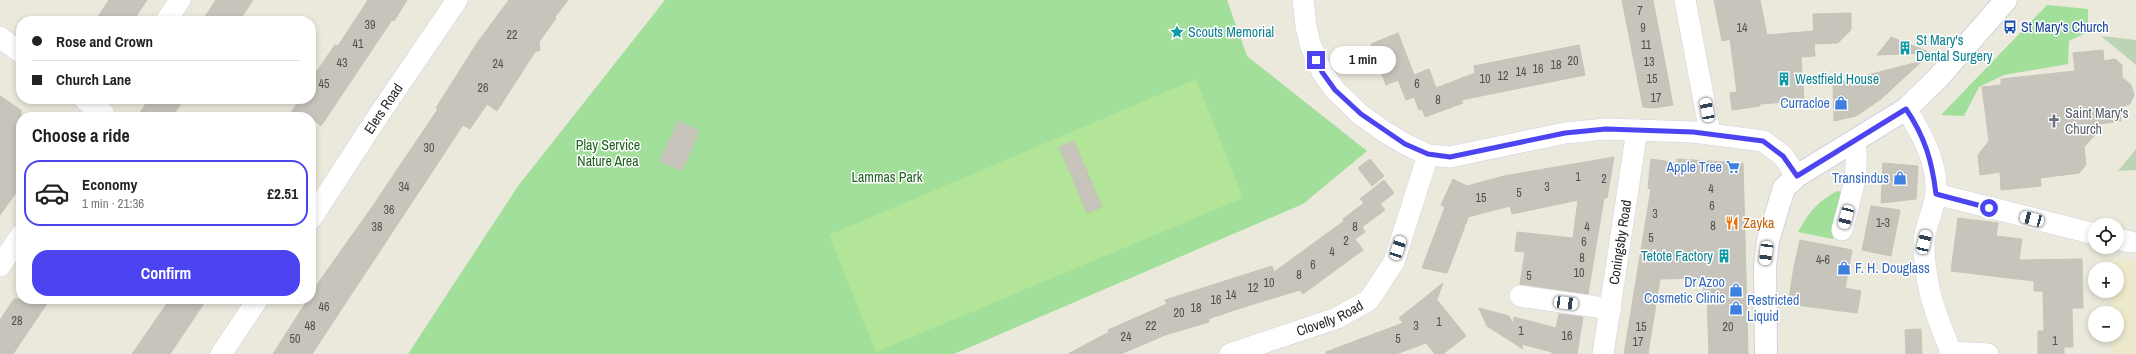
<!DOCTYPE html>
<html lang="en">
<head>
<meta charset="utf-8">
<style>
	body { margin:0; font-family:"Archivo Narrow",sans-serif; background:#f2f2f2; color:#222; height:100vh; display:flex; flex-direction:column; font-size:15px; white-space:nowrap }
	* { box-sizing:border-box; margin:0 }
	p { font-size:13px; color:#767676 }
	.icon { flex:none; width:22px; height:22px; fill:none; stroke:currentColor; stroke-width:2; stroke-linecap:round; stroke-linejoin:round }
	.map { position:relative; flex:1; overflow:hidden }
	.sheet { position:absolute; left:16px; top:112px; width:300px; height:192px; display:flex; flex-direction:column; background:#fff; border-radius:16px; box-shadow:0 2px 6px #0003 }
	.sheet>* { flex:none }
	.top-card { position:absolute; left:16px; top:16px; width:300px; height:88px; border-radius:16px; box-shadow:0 2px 6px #0003; display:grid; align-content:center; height:88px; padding:0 16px; background:#fff }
	.fabs { position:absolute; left:2088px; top:218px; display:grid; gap:8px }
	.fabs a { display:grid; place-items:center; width:36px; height:36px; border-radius:50%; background:#fff; box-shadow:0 2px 6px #0003; font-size:20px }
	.end { position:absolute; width:18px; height:18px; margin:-9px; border:5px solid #4b44f0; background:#fff; box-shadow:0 0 0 2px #fff }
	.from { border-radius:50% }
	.bubble { position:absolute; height:28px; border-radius:14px; background:#fff; box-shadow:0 2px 6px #0003; font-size:13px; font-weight:700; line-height:28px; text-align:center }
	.car { position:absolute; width:12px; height:24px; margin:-12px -6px; border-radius:5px; box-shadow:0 0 3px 1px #0007; background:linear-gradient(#fff 24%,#345 0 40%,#fff 0 76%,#345 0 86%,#fff 0) }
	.top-card b { display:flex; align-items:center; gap:14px; height:38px; font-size:15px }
	.top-card b+b { border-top:1px solid #e0e0e0 }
	.top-card i { width:10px; height:10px; background:#222 }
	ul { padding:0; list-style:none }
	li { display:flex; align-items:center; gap:12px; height:66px; margin:0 8px 6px; padding:0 8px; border:2px solid transparent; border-radius:16px }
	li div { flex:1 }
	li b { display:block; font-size:15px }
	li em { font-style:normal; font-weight:700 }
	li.active { border-color:#4b44f0 }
	li>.icon { width:36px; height:36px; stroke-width:1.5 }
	h2 { padding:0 16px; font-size:18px; line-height:48px }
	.primary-button { display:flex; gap:8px; margin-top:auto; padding:8px 16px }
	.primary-button a { flex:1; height:46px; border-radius:16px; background:#4b44f0; color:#fff; font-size:16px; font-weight:700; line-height:46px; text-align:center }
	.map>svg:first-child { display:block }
</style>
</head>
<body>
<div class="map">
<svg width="2136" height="354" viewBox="0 0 2136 354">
	<rect width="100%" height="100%" fill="#ebe8dc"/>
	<!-- education -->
	<path fill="#ece9cc" d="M2109,258L2136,261V354H2111V335H2117V313H2110V291H2117V269H2109Z"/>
	<!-- green -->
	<path fill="#a2df9b" d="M665,0H1227L1247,56L1367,151L1303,204L954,354H408L518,186Z
		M2047,5L2088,9V32L2069,41L2068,64L2004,75L1979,87L1964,116L1941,115Z
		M1837,191L1849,193L1833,239L1798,232C1810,211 1816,203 1837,191Z"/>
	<!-- cemetery -->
	<path fill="#bcd4b4" d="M2101,36L2136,40V66L2135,64Z
		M2136,149V170L2118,171Z"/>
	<!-- pitch -->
	<path fill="#b2e597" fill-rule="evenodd" d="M1196,79L1243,198L876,352L829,235ZM1074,141L1083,163L1068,169L1059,147ZM1085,166L1102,206L1087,213L1070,172Z"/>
	<!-- building -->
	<path fill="#c6c4bb" stroke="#c6c4b6" d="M109,0H147L133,21H95Z
		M216,0H253L239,21H202Z
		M368,0H407L394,21L392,20L321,126L311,117H288L300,99H311V66L317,71L335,45L338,46Z
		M509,0H568L555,17L556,18L539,42L540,50L535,52L497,111L487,104L470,129L463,125L312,354H273L308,299H311V293L370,210L438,109L436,108L477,43Z
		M1622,0H1653L1673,105L1654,108L1643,107Z
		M1714,0H1760L1767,35L1813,31L1815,56L1801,57L1804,101L1759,104L1760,106L1732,110L1730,93L1737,92L1730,39L1722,41Z
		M1851,13V30L1838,43L1814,44L1813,14Z
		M1398,33L1414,75L1429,69L1436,88L1475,73L1474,66L1579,45L1585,75L1461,100L1463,103L1425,117L1422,109L1419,110L1414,97L1406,100L1398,80L1386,85L1371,44Z
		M1891,37L1931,53L1877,55Z
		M2103,50L2104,61L2115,59L2122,65V77L2131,85L2134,95L2130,104L2119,108L2121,121L2099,124L2095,135L2084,147L2086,165L2079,173L2040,178L2041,186L2001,190L2000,172L1980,175L1978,155L1989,141L1982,87L2001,85V79L2075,71L2073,53Z
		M1922,61L1881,99L1856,116L1834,121L1833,84Z
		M0,96L21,110V186L0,215Z
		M149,99H184L172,117H137Z
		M678,121L699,131L682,171L660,161Z
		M1074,141L1102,207L1087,213L1059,147Z
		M1614,157L1607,198H1604L1588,294L1520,284L1525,252L1515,251L1517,232L1573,238L1578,200L1512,214L1510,206L1468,217L1466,224L1461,225L1465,226L1447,273L1422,268L1445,207L1441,205L1453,179L1467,186L1504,176Z
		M1370,159L1384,176L1372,186L1358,168Z
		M1651,159L1677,163V159L1743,163L1748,354H1709L1707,296H1704L1703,278L1660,279L1648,354H1624L1651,189L1648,188Z
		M1883,163L1918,166L1916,199L1881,203Z
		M1384,180L1394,193L1380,204L1385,210L1362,227L1365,232L1355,239L1363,250L1303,294L1300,290L1244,307L1208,319L1209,322L1165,335L1121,354H1068L1109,332L1108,330L1167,304L1165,300L1272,266L1274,272L1344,221L1343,219L1364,203L1360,199Z
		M1871,206L1900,210L1891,256L1862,250Z
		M1958,218L1998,223L1996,236L2022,239L2019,260L2082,259L2083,308H2072L2073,347H2064V354H2038V331H2044L2043,291H2034V281L1951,271Z
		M1800,240L1852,250L1845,288L1861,291L1857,313L1788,304L1794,267Z
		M1443,283L1436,302L1438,301L1466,336L1443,354H1435L1426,343L1396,354H1326V352L1403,323L1399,318Z
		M14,299H50L13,354H0V320Z
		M170,299H207L170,354H132Z
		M1479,308L1509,316L1513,324L1514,317L1556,328L1559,314L1583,317L1577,354H1552V352L1521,344L1523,349L1487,326Z
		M1921,329L1922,354H1906L1905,330Z"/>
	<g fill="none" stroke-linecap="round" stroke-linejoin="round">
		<!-- minor casing -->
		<g stroke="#d2d1e1" stroke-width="22">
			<g id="minor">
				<path d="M1303,0L1306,26L1310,44L1322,72L1335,90L1361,115L1385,132L1405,144L1428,155L1450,157L1565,133L1606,129L1693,132L1763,141L1783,156L1797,176"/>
				<path d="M1685,0L1710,133"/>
				<path d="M166,21L180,0"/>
				<path d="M0,37L21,53"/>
				<path d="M84,99L103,113"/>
				<path d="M1906,109C1922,133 1938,165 1936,194C1934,211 1924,227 1924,244C1925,288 1935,312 1951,352L1988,354"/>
				<path d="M1936,194L2095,234"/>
				<path id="s1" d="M311,219L378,116L457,0"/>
				<path d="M1842,230C1850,200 1860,172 1855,141"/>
				<path d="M2117,239L2131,242"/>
				<path d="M0,266L21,235"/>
				<path d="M1520,296L1611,309"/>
				<path d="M221,354L258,299"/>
				<path id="s2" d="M1230,354L1337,318L1369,300L1394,262L1428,155"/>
				<path id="s3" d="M1603,354L1637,130"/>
			</g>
		</g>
		<!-- secondary casing -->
		<g stroke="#d2d1e1" stroke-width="24">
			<path id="secondary" d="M1766,354L1765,266L1768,240L1784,188L1797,176L1906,109L1938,78L2006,0"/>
		</g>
		<!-- minor -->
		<use href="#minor" stroke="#fff" stroke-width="21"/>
		<!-- secondary -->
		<use href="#secondary" stroke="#fff" stroke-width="22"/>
	</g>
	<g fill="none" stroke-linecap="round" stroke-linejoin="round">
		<!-- route -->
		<path stroke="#4b44f0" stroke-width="5" d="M1316,60L1322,72L1335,90L1361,114L1405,144L1428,154L1450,157L1565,133L1606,129L1693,132L1763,141L1783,156L1797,176L1906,109C1925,137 1932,161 1936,194L1989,208"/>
	</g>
	<!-- icons -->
	<defs>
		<g id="bus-bare" transform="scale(1.08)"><path d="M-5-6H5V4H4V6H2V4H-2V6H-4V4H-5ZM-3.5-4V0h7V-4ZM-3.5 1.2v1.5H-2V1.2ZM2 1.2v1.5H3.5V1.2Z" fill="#1a4fb4" stroke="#fff" stroke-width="2.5" paint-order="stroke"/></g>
		<g id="sight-bare" transform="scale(1.08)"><path d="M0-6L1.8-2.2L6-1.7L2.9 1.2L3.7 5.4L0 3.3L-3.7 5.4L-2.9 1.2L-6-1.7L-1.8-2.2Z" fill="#0f9aa8" stroke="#fff" stroke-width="2.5" paint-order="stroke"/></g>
		<g id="building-bare" transform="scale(1.08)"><path d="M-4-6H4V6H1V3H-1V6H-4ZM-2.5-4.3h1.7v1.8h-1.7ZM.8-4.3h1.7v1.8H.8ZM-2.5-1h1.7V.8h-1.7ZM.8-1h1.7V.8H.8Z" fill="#0f9aa8" stroke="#fff" stroke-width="2.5" paint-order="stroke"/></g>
		<g id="shop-bare" transform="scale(1.08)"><path d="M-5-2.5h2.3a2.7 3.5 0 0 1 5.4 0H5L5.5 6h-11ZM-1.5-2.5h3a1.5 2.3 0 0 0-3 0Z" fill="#3f7fe0" stroke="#fff" stroke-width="2.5" paint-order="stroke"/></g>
		<g id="church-bare" transform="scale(1.08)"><path d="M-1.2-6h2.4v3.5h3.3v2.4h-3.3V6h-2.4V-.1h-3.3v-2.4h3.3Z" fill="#6b7280" stroke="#fff" stroke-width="2.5" paint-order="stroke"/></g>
		<g id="supermarket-bare" transform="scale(1.08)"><path d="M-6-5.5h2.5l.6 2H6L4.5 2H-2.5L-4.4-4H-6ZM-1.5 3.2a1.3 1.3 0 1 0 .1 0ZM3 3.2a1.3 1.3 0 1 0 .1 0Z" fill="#3f7fe0" stroke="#fff" stroke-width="2.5" paint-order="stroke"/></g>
		<g id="restaurant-bare" transform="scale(1.08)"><path d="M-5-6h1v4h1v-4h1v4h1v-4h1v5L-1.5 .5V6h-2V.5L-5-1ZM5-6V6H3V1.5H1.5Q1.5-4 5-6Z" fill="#e8710a" stroke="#fff" stroke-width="2.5" paint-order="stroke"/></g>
	</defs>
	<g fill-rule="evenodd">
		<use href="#bus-bare" x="2010" y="27"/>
		<use href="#sight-bare" x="1177" y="32"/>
		<use href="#building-bare" x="1905" y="48"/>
		<use href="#building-bare" x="1784" y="79"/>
		<use href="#shop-bare" x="1841" y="103"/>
		<use href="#church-bare" x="2054" y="121"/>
		<use href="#supermarket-bare" x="1733" y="167"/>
		<use href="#shop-bare" x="1900" y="178"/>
		<use href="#restaurant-bare" x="1732" y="223"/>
		<use href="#building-bare" x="1724" y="256"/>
		<use href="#shop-bare" x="1844" y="268"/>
		<use href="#shop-bare" x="1736" y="290"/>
		<use href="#shop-bare" x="1736" y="308"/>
	</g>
	<g text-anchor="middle" stroke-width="3" stroke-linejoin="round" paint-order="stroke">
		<!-- number labels -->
		<g font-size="12" fill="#50504e">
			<text x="1640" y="15">7</text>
			<text x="370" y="29">39</text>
			<text x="1643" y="32">9</text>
			<text x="1742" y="32">14</text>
			<text x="512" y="39">22</text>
			<text x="358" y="48">41</text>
			<text x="1646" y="49">11</text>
			<text x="1573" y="65">20</text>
			<text x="1649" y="66">13</text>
			<text x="342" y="67">43</text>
			<text x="498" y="68">24</text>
			<text x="1556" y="69">18</text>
			<text x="1538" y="73">16</text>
			<text x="1521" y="76">14</text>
			<text x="1503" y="80">12</text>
			<text x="1485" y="83">10</text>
			<text x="1652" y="83">15</text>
			<text x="324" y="88">45</text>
			<text x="1417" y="88">6</text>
			<text x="483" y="92">26</text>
			<text x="1656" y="102">17</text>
			<text x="1438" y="104">8</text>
			<text x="429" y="152">30</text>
			<text x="1578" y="181">1</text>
			<text x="1604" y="183">2</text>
			<text x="404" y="191">34</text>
			<text x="1547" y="191">3</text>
			<text x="1711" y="193">4</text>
			<text x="1519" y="197">5</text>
			<text x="1481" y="202">15</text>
			<text x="1712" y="210">6</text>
			<text x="389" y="214">36</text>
			<text x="1655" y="218">3</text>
			<text x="1883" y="227">1-3</text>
			<text x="1713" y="230">8</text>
			<text x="377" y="231">38</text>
			<text x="1355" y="231">8</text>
			<text x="1587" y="231">4</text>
			<text x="1651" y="242">5</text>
			<text x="1346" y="245">2</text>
			<text x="1584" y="246">6</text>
			<text x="1332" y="256">4</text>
			<text x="1582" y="262">8</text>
			<text x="1823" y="264">4-6</text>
			<text x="1313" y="269">6</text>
			<text x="1579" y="277">10</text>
			<text x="1299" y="279">8</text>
			<text x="1529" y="280">5</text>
			<text x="1269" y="287">10</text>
			<text x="1253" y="292">12</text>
			<text x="1231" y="299">14</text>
			<text x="1216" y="304">16</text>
			<text x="324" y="311">46</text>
			<text x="1196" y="312">18</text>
			<text x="1179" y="317">20</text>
			<text x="17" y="325">28</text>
			<text x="1439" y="326">1</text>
			<text x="310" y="330">48</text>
			<text x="1151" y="330">22</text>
			<text x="1416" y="330">3</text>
			<text x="1641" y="331">15</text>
			<text x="1728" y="331">20</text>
			<text x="1521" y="335">1</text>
			<text x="1567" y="340">16</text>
			<text x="1126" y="341">24</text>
			<text x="295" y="343">50</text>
			<text x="1398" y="343">5</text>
			<text x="2055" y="345">1</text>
			<text x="1638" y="346">17</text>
		</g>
		<!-- transit labels -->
		<g font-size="14" fill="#164399" stroke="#fff" text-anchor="start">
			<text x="2021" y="32">St Mary's Church</text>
		</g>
		<!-- culture labels -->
		<g font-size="14" fill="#0d838f" stroke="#fff" text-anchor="start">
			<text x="1188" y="37">Scouts Memorial</text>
			<text x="1916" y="45">St Mary's<tspan x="1916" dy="16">Dental Surgery</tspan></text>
			<text x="1795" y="84">Westfield House</text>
			<text x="1713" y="261" text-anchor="end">Tetote Factory</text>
		</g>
		<!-- shop labels -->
		<g font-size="14" fill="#366cbe" stroke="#fff" text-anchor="end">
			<text x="1830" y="108">Curracloe</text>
			<text x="1722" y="172">Apple Tree</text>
			<text x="1889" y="183">Transindus</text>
			<text x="1855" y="273" text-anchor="start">F. H. Douglass</text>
			<text x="1725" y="287">Dr Azoo<tspan x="1725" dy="16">Cosmetic Clinic</tspan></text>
			<text x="1747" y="305" text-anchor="start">Restricted<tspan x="1747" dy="16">Liquid</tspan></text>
		</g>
		<!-- street labels -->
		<g font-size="14" fill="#292929" stroke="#fff">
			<text dy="5" stroke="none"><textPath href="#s1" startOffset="132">Elers Road</textPath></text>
			<text dy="5" stroke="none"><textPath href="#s3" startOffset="113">Coningsby Road</textPath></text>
			<text dy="5" stroke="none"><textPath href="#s2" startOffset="106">Clovelly Road</textPath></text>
		</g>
		<!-- worship labels -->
		<g font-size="14" fill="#5b616d" stroke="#fff" text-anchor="start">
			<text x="2065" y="118">Saint Mary's<tspan x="2065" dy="16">Church</tspan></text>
		</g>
		<!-- park labels -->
		<g font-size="14" fill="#1e621f" stroke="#fff">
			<text x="608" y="150">Play Service<tspan x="608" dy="16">Nature Area</tspan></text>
			<text x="887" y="182">Lammas Park</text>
		</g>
		<!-- food labels -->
		<g font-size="14" fill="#c56008" stroke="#fff" text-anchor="start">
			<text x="1743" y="228">Zayka</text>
		</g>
	</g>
</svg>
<div class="fabs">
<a><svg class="icon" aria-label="locate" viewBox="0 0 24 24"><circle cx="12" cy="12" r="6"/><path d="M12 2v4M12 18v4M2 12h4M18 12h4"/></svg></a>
<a>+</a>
<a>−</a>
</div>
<i class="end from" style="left:1989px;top:208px"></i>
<i class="end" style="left:1316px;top:60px"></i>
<div class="bubble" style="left:1330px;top:46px;width:66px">1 min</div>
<i class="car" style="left:1707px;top:110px;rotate:349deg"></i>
<i class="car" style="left:1846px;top:217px;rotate:195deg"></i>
<i class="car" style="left:2032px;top:219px;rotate:285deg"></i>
<i class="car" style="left:1924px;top:242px;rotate:13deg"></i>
<i class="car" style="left:1398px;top:248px;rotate:18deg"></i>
<i class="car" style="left:1766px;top:253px;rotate:187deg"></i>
<i class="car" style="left:1566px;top:303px;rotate:97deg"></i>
<div class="top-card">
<b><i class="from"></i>Rose and Crown</b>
<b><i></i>Church Lane</b>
</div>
<section class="sheet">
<h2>Choose a ride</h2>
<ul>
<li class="active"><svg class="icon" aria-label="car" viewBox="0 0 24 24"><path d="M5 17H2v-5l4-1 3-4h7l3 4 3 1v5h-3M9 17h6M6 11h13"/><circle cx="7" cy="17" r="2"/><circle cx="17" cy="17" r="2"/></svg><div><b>Economy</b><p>1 min · 21:36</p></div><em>£2.51</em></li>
</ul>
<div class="primary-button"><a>Confirm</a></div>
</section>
</div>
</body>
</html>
